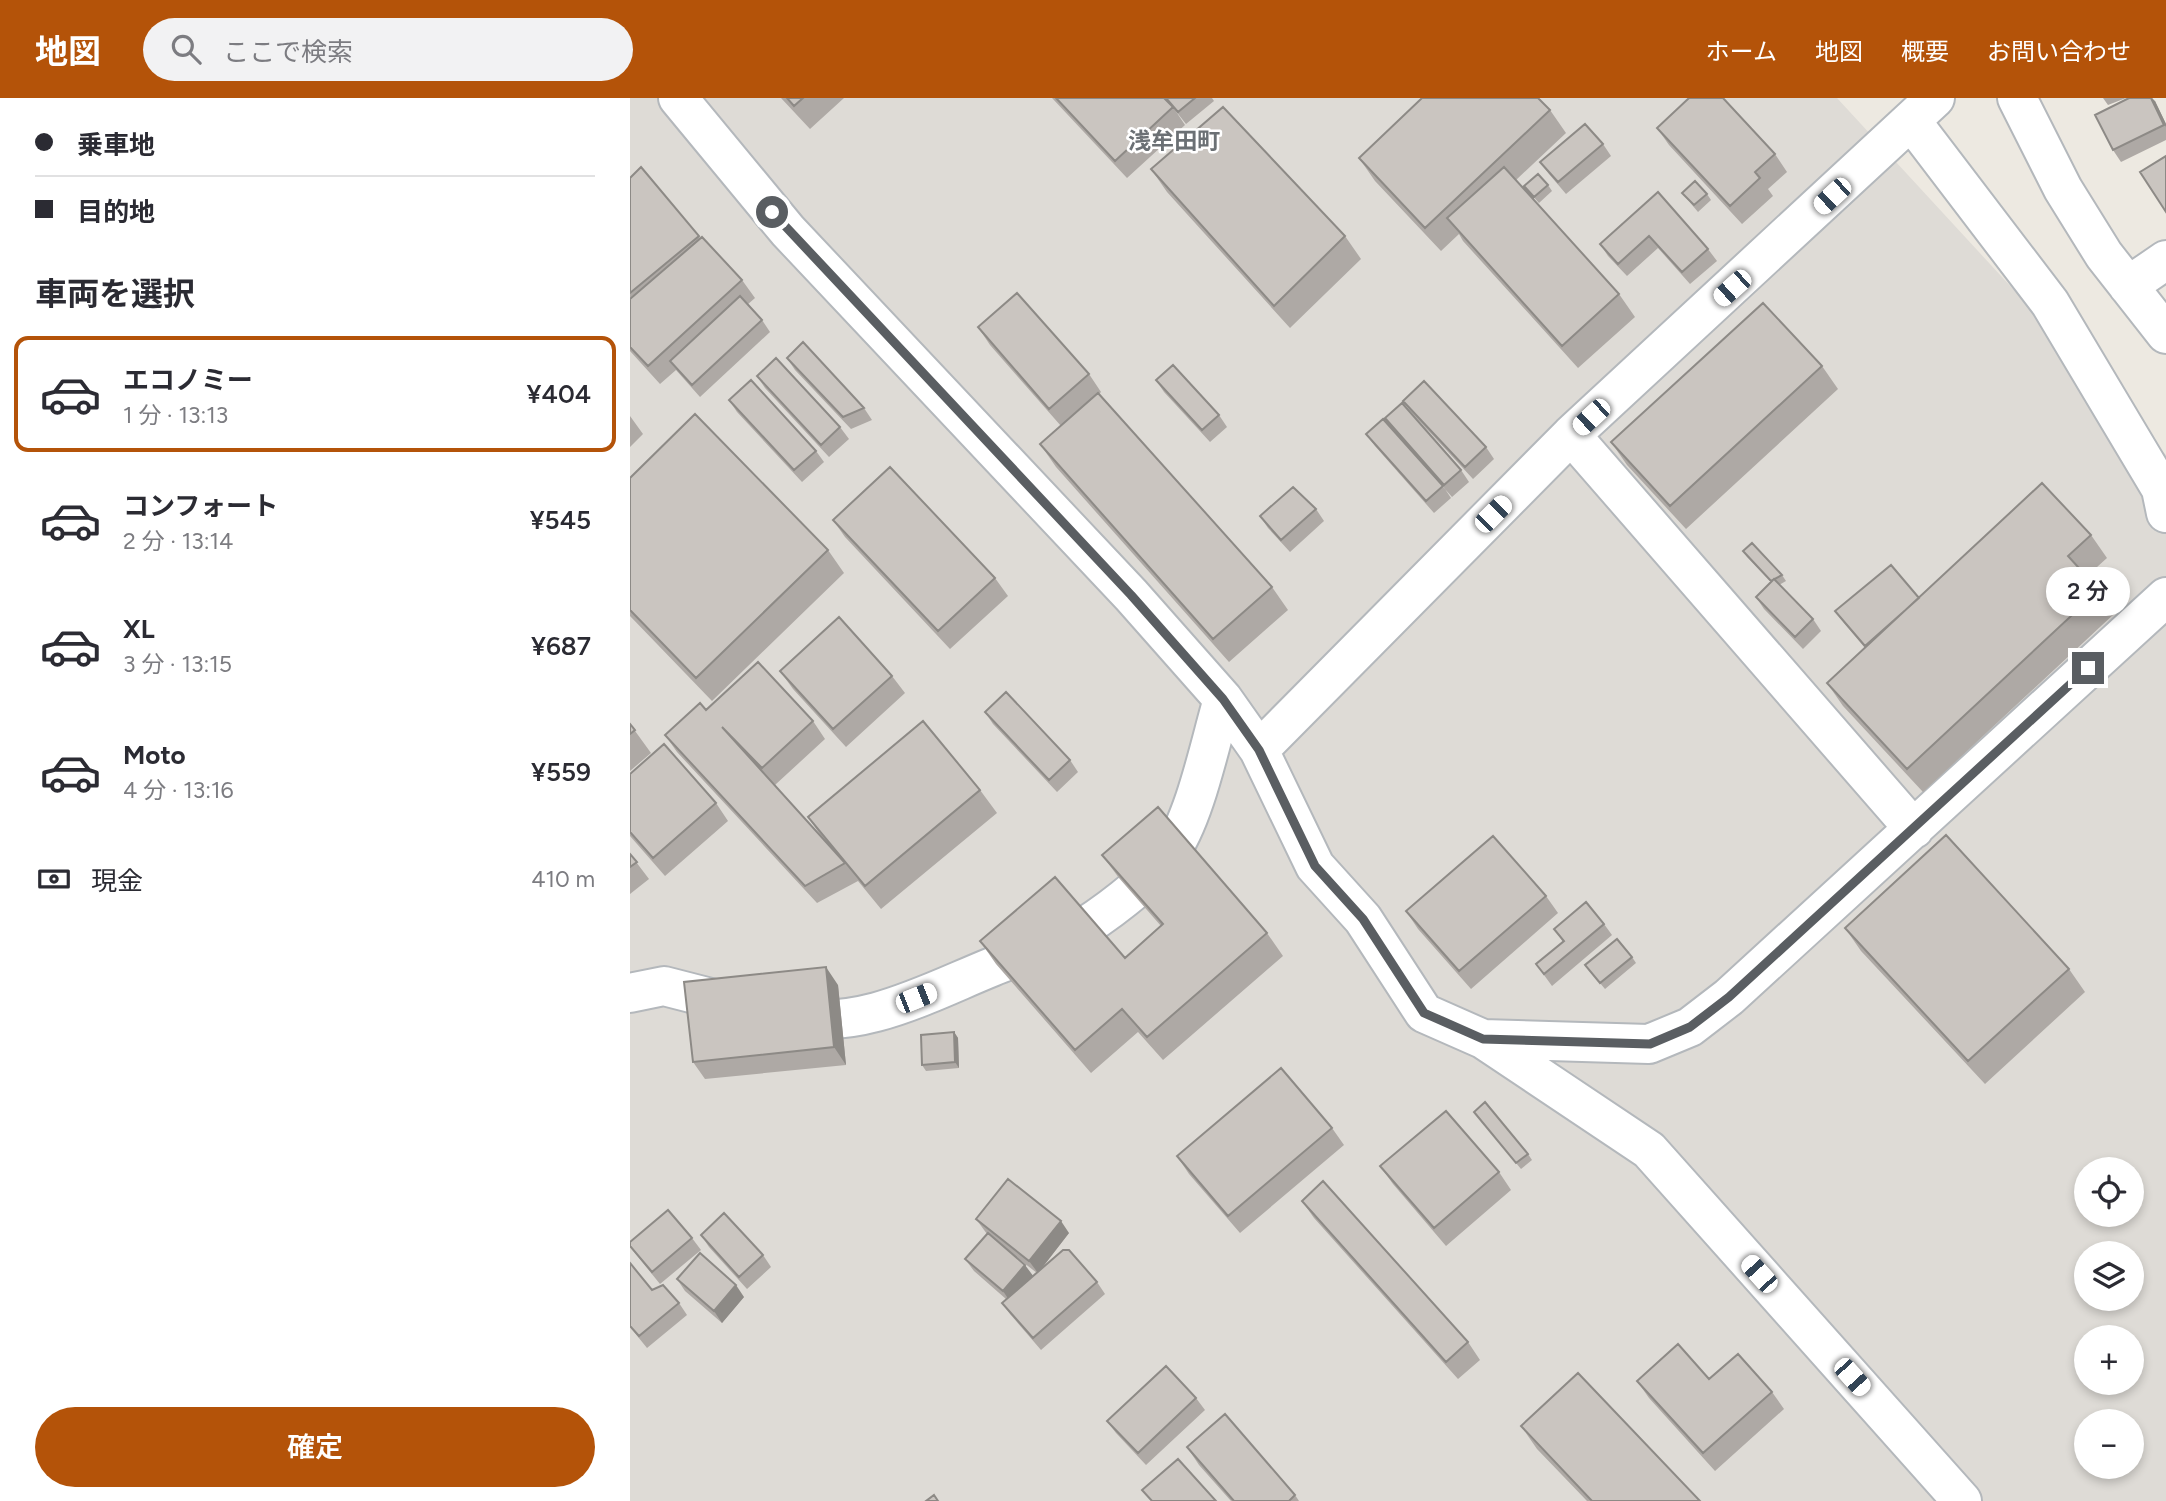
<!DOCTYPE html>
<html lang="ja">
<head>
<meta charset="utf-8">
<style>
	body { margin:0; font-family:Figtree,"Noto Sans JP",sans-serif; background:#f2f2f3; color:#2b2b33; height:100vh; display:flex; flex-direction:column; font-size:26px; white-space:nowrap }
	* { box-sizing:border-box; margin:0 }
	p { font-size:23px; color:#7c7c81 }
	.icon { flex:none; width:38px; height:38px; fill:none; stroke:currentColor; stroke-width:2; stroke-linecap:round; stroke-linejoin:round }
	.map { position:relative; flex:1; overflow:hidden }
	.sheet { display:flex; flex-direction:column; background:#fff; width:630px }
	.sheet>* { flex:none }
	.guide { display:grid; align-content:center; height:154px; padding:0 35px; background:#fff }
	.buttons { position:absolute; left:1444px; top:1059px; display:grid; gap:14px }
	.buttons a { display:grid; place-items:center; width:70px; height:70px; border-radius:50%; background:#fff; box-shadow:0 4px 10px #0003; font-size:35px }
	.end { position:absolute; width:32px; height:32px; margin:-16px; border:9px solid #5a5e62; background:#fff; box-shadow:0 0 0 4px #fff }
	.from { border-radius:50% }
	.bubble { position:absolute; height:49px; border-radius:24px; background:#fff; box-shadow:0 4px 10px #0003; font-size:23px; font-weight:600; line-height:49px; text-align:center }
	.car { position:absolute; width:21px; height:42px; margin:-21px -10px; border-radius:9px; box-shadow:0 0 5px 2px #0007; background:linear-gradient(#fff 24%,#345 0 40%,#fff 0 76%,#345 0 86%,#fff 0) }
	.guide b { display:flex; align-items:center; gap:24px; height:66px; font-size:26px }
	.guide b+b { border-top:2px solid #e1e1e2 }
	.guide i { width:18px; height:18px; background:#2b2b33 }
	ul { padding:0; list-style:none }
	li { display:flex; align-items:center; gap:21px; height:116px; margin:0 14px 10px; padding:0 21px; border:4px solid transparent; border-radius:14px }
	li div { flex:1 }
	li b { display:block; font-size:26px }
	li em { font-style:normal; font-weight:600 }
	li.selected { border-color:#b45309 }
	li>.icon { width:63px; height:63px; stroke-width:1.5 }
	h2 { padding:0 35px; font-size:32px; line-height:84px }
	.pay { display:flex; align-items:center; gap:18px; height:77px; padding:0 35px; font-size:26px }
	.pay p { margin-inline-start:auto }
	.primary-button { display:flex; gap:14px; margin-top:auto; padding:14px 35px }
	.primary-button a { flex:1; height:80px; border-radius:42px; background:#b45309; color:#fff; font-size:28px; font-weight:600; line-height:80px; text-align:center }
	header { display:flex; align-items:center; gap:42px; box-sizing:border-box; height:98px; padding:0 35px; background:#b45309; color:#fff }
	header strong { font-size:33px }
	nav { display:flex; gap:38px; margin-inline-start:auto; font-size:24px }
	.search { width:490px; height:63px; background:#f2f2f3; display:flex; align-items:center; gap:18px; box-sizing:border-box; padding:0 24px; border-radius:38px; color:#7c7c81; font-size:26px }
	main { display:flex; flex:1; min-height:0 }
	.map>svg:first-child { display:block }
</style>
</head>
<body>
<header>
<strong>地図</strong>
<div class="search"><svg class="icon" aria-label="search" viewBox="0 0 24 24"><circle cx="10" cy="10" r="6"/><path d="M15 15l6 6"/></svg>ここで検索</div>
<nav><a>ホーム</a><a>地図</a><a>概要</a><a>お問い合わせ</a></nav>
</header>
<main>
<section class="sheet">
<div class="guide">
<b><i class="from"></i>乗車地</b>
<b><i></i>目的地</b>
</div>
<h2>車両を選択</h2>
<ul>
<li class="selected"><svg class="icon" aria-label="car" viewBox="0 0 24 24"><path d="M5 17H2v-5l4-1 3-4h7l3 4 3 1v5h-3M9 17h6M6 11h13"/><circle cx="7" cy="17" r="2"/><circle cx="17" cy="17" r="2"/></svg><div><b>エコノミー</b><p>1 分 · 13:13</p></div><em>¥404</em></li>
<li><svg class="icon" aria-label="car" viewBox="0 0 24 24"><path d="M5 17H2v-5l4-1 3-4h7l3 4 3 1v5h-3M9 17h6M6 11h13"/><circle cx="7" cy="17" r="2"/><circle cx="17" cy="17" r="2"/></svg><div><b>コンフォート</b><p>2 分 · 13:14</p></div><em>¥545</em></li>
<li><svg class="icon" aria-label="car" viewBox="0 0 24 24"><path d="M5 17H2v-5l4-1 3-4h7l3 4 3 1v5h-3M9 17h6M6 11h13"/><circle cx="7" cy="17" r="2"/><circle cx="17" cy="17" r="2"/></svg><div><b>XL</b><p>3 分 · 13:15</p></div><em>¥687</em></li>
<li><svg class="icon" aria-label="car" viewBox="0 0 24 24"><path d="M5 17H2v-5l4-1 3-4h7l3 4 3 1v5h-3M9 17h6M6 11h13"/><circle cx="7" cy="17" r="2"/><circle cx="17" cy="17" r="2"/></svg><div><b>Moto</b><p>4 分 · 13:16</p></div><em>¥559</em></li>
</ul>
<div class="pay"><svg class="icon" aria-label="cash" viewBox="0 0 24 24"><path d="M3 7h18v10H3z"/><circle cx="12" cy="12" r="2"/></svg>現金<p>410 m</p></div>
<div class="primary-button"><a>確定</a></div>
</section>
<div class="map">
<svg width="1536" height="1403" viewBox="0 0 1536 1403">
	<rect width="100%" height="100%" fill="#ede9e1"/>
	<!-- industrial -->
	<path fill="#dedbd6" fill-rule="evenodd" d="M0,0H1207L1536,357V1403H0ZM1456,1071H1502V1116H1456ZM1456,1155H1502V1200H1456ZM1456,1239H1502V1284H1456ZM1456,1323H1502V1368H1456Z"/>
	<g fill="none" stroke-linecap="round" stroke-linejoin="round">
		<!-- minor casing -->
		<g stroke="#b4b8bc" stroke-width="42">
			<path id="minor" d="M48,0L158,133L501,497L593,601L629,652L685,768L733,821L794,915L853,941L1019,1052L1332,1403
				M1387,0L1433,91L1474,157L1536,236
				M1282,24L1420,205L1531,391L1536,415
				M1498,188L1536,162
				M941,337L1284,731
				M629,652L941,337L1305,0
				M0,895L34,888L104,906
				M160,918C229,934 300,894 362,869C388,858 417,850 441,837C472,819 518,785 539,756C565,721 580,645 593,601
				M853,941L1019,946L1060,929L1099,899L1536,499"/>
		</g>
		<!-- minor -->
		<use href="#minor" stroke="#fff" stroke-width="38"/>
	</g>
	<!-- wall -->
	<path fill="#aea9a5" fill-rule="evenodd" d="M151,0H214L180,31Z
		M422,0H582L584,3L556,26L545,12L555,27L497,80Z
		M1473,0H1496L1478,7Z
		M1525,3L1536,26V42L1491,64L1483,52Z
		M920,12L936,35L886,82L989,196L1005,219L948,270L833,143L829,136L811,153L745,83L729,60Z
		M1027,30L1145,56L1157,74L1138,91L1143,98L1112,126L1039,47Z
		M973,46L981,58L936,96L919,76L910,64Z
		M11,69L70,140L112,182L125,200L117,207L132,222L140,234L70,299L46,272L30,286L0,253V80Z
		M521,71L715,138L731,161L660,230L537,94Z
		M918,87L922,93L909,105L894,88Z
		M1028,94L1078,151L1087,163L1060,186L1028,150L997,178L978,158L970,146Z
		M1052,95L1077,96L1081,102L1068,114Z
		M348,229L459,276L471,294L469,296L642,489L658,512L599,564L426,369L410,346L431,328L360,247Z
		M157,260L234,310L242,322L221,331L165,272Z
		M1192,268L1208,291L1056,431L997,367L981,344Z
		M127,278L210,329L219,341L199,359L135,290Z
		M526,282L589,317L597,329L580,344L534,294Z
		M99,302L186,353L194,364L172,384L107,314Z
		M773,303L856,349L864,361L843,381L781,314Z
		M0,318L13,336L0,349Z
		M755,320L831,372L839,384L822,399L763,332Z
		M736,336L813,388L821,400L804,415L745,348Z
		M0,380L198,452L214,475L82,603L0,518Z
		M686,411L694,423L660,454L638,430L630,418Z
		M203,422L365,480L378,498L320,551L215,439Z
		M1461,437L1477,460L1457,478L1469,492L1485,515L1293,694L1213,608L1197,585L1235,550L1214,525L1205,513L1289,500Z
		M1113,453L1152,477L1156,483L1149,487L1183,521L1191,533L1173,551L1134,511L1126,499L1141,484L1117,459Z
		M150,573L262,578L275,595L216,649L163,591Z
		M76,612L183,623L195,641L145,687L191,738L178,719L350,692L367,715L251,811L228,783L187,805L47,654L35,637Z
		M355,614L440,662L448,674L427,694L363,626Z
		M0,626L21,655L0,673Z
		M0,676L86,705L98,723L35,778L0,738Z
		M0,756L19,781L0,796Z
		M472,757L637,835L653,858L533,962L508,934L461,975L366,866L350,843L495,860L531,828L489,780Z
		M916,798L928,815L841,891L788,831L776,813Z
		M974,826L982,837L922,888L906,866L933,844L924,831Z
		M1215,830L1439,871L1455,894L1355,986L1231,853Z
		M1002,859L1006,865L975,891L955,867Z
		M208,887L216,967L75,981L63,964Z
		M324,934L328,940L329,970L296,973L292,967Z
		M844,1014L898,1056L902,1062L891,1071Z
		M702,1030L714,1047L610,1135L559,1076L547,1058Z
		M750,1068L869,1074L881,1092L816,1148L763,1086Z
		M672,1103L838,1244L850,1262L828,1281L684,1120Z
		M346,1121L439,1135L412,1170L467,1184L475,1196L411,1252L380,1216L372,1205L376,1201L344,1173L335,1161L357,1136ZM381,1155L407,1175L403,1178Z
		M71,1137L133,1157L141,1169L117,1191L79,1149Z
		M62,1140L71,1152L30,1186L0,1149Z
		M0,1165L22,1192L49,1205L57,1217L17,1250L0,1229Z
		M47,1181L114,1199L92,1225L55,1193Z
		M1079,1281L1142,1294L1154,1311L1085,1373L1019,1300L1007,1283Z
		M566,1300L575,1312L516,1367L486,1335L477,1323Z
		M891,1328L1070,1403H957L907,1351Z
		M557,1349L665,1397L669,1403H601L569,1367Z"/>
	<!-- shaded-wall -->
	<path fill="#8d8a86" d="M1521,0H1522L1525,3L1536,26V29Z
		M196,869L208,887L216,967L204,949Z
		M324,934L328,940L329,970L325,964Z
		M431,1123L439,1135L408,1175L399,1163Z
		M395,1167L404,1179L381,1205L373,1193Z
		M106,1187L114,1199L92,1225L84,1213Z"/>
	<!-- building -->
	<path fill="#cac5c0" stroke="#8d8a86" stroke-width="2" d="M157,0H173L164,8Z
		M426,0H534L543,9L485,63Z
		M536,0H565L548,14Z
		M792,0H908L920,12L795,130L729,60Z
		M1059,0H1093L1145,56L1125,74L1130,80L1100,108L1027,30Z
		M1499,0H1521L1534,27L1483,52L1465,17Z
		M593,9L715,138L644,208L521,71Z
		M955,26L973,46L928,84L910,64Z
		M1536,58V114L1510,74Z
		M11,69L69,138L0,195V80Z
		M874,69L989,196L932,248L817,120Z
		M908,76L918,87L904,99L894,88Z
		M1065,83L1077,96L1064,107L1052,95Z
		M1028,94L1078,151L1052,174L1019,138L988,166L970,146Z
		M72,139L112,182L18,268L0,249V201Z
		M387,195L459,276L419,311L348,229Z
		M110,198L132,222L62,287L40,263Z
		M1133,205L1192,268L1040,408L981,344Z
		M173,244L234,310L213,319L157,260Z
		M146,260L210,329L191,347L127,278Z
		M543,267L589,317L572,332L526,282Z
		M121,282L186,353L164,372L99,302Z
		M794,283L856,349L835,369L773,303Z
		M468,295L642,489L583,541L410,346Z
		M772,305L831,372L814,387L755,320Z
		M65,316L198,452L66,580L0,512V380Z
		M753,321L813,388L796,403L736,336Z
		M260,369L365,480L308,533L203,422Z
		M1412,385L1461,437L1438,458L1469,492L1277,671L1197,585Z
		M663,389L686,411L651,442L630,418Z
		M1122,445L1152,477L1141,483L1113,453Z
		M1261,467L1289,500L1235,548L1205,513Z
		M1144,481L1183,521L1165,539L1126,499Z
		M209,519L262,578L203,631L150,573Z
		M128,564L183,623L132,670L92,629L215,765L175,788L35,637L70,605L76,612Z
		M376,594L440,662L419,682L355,614Z
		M293,623L350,692L235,788L178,719Z
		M0,626L5,632L0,636Z
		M34,646L86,705L23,760L0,734V676Z
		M528,709L637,835L517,939L492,911L445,952L350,843L425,779L495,860L533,826L472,757Z
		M1316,737L1439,871L1338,963L1215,830Z
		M863,738L916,798L829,873L776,813Z
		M0,756L7,764L0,769Z
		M956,804L974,826L914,876L906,866L934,843L924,831Z
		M987,841L1002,859L970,885L955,867Z
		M196,869L204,949L63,964L54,884Z
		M324,934L325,964L292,967L291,937Z
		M651,970L702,1030L598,1118L547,1058Z
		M855,1004L898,1056L886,1065L844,1014Z
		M816,1013L869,1074L804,1130L750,1068Z
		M378,1081L431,1123L399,1163L346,1121Z
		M693,1083L838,1244L816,1264L672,1103Z
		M38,1112L62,1140L22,1174L0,1148V1144Z
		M94,1115L133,1157L109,1179L71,1137Z
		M358,1135L395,1167L373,1193L335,1161Z
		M433,1152H439L467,1184L403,1240L372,1205Z
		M70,1155L106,1187L84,1213L47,1181Z
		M0,1165L22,1192L33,1187L49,1205L9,1238L0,1228Z
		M1048,1246L1079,1281L1108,1256L1142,1294L1073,1355L1007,1283Z
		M536,1268L566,1300L508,1355L477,1323Z
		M948,1275L1070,1403H962L891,1328Z
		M595,1316L665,1397L659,1403H604L557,1349Z
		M548,1361L586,1403H522L512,1392Z
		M304,1397L308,1403H296Z"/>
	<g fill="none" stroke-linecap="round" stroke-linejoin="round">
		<!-- route -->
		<path stroke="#5a5e62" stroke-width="9" d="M142,114L501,497L593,601L629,652L685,768L733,821L794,915L853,941L1020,946L1060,929L1099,899L1458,570"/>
	</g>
	<g text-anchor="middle" stroke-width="5" stroke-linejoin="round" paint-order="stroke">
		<!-- quarter labels -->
		<g font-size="23" font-weight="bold" fill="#6b7074" stroke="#fff">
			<text x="544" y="51">浅牟田町</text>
		</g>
	</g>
</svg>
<div class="buttons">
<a><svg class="icon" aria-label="locate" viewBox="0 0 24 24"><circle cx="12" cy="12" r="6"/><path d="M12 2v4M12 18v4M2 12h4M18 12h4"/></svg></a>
<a><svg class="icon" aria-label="layers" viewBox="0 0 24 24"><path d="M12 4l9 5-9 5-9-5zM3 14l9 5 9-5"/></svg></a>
<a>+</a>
<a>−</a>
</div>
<i class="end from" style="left:142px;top:114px"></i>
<i class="end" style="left:1458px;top:570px"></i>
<div class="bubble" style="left:1416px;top:469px;width:84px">2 分</div>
<i class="car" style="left:1202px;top:98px;rotate:227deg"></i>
<i class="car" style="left:1102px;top:190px;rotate:228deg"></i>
<i class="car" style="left:961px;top:319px;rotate:227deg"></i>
<i class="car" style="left:863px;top:416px;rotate:45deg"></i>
<i class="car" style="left:286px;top:900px;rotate:68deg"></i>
<i class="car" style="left:1129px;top:1176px;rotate:318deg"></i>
<i class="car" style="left:1222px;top:1279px;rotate:138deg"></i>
</div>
</main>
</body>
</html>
